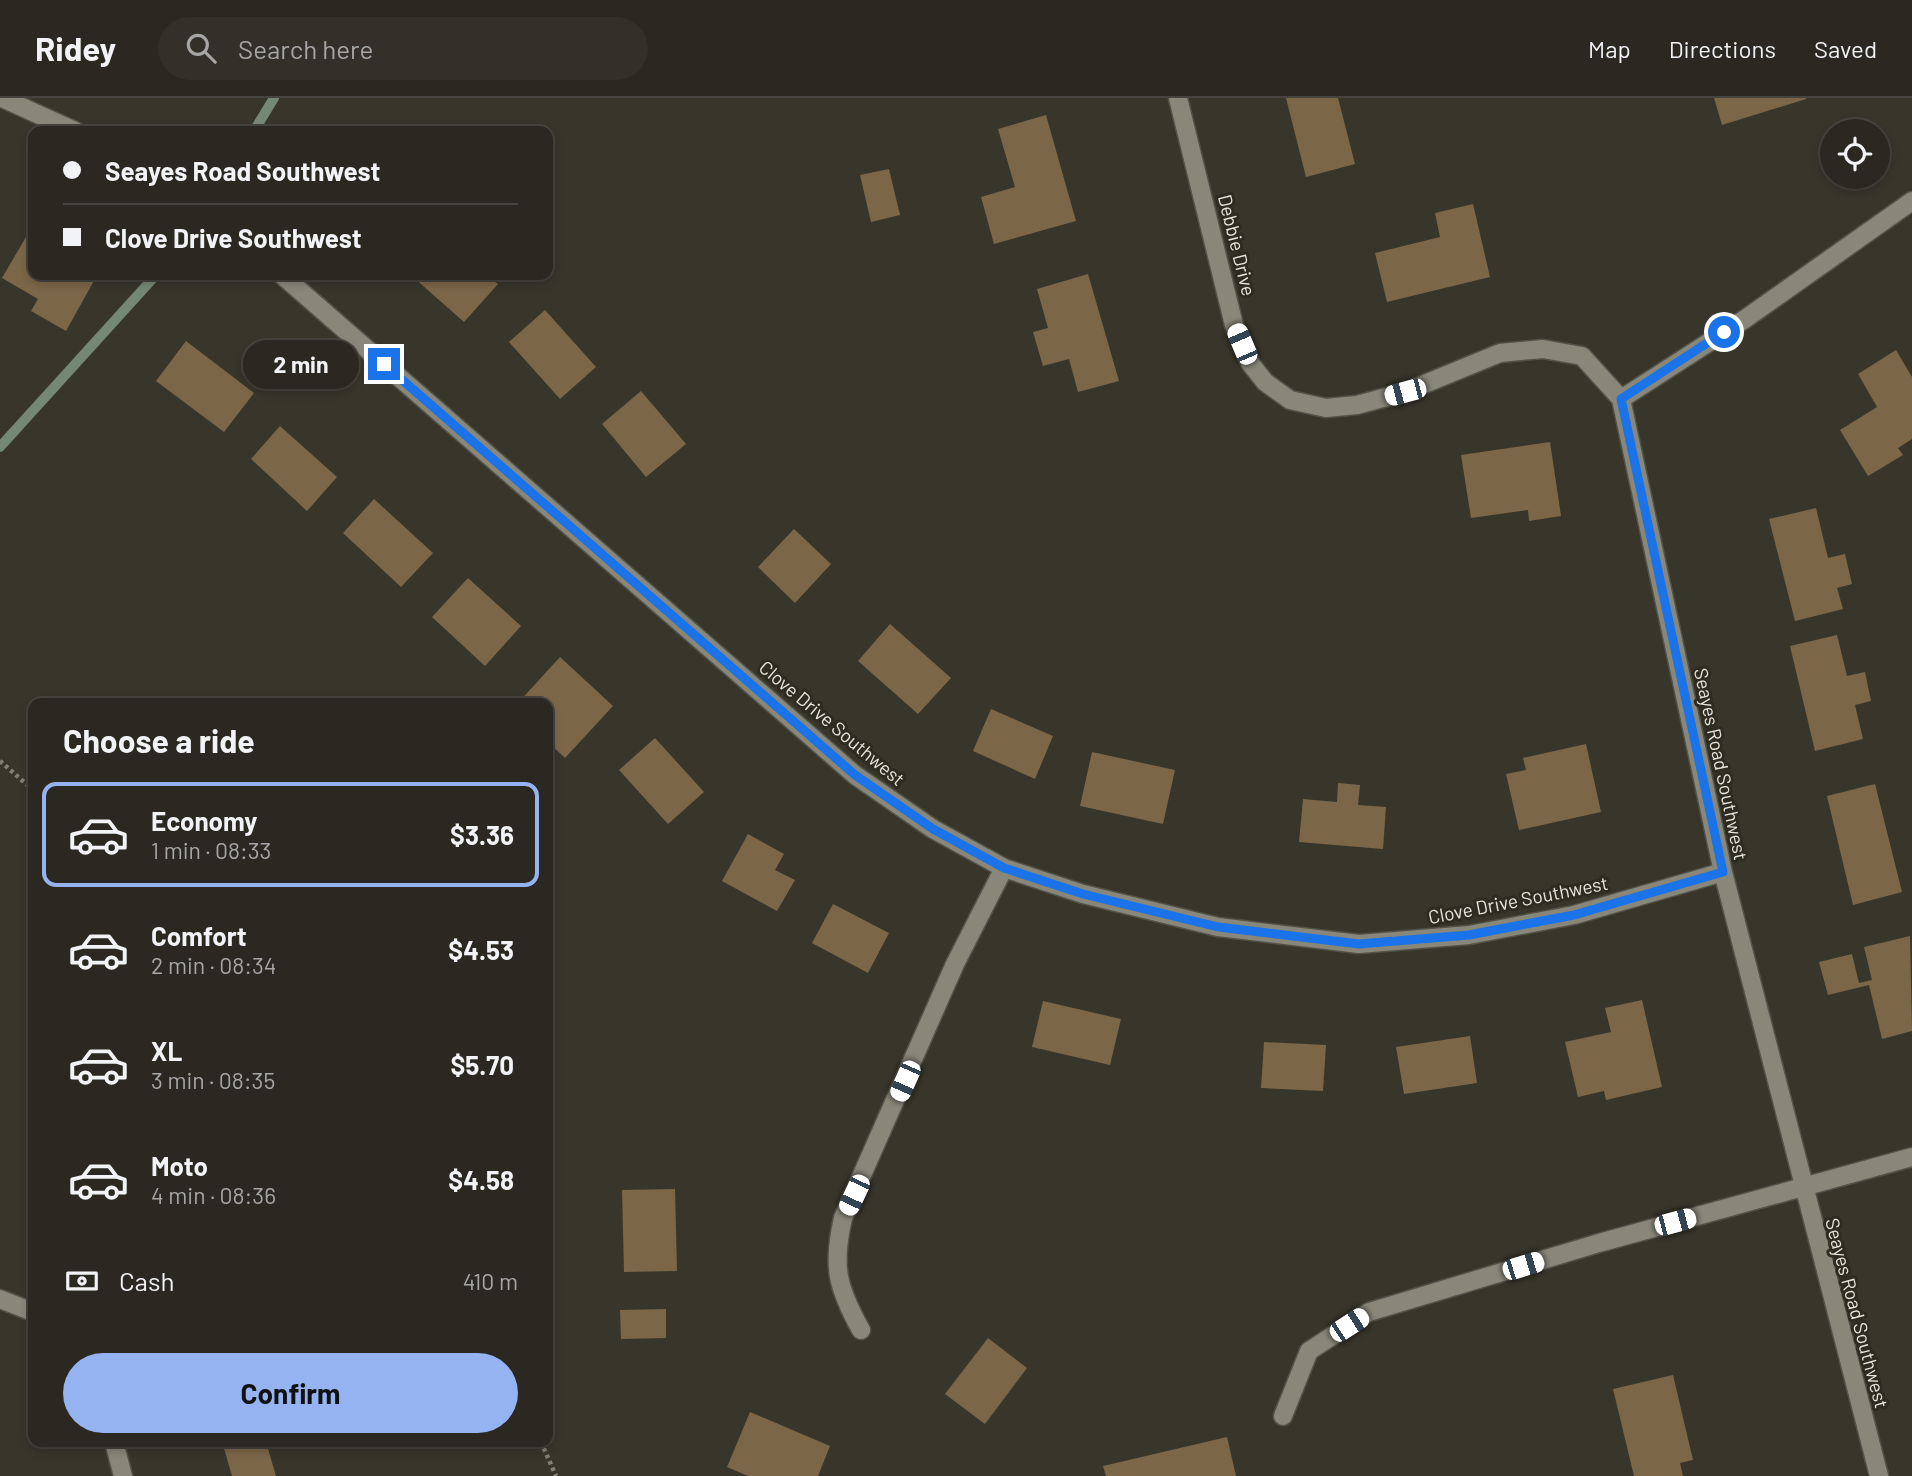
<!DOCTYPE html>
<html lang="en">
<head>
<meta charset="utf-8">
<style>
	body { margin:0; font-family:Barlow,sans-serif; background:#323029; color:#f1f3f6; height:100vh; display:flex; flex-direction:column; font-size:26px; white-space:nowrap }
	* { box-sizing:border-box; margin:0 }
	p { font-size:23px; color:#a5a6a5 }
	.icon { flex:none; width:38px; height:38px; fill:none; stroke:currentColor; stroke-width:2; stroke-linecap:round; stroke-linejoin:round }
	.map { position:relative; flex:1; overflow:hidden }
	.drawer { position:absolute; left:28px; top:600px; width:525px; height:749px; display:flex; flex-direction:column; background:#2a2820; border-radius:14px; box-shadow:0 4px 10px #0003,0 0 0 2px #46443e }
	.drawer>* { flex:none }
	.hud { position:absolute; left:28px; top:28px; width:525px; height:154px; border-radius:14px; box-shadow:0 4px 10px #0003,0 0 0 2px #46443e; display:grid; align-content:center; height:154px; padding:0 35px; background:#2a2820 }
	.controls { position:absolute; left:1820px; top:21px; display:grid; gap:14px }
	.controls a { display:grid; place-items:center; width:70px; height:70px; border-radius:50%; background:#2a2820; box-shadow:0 4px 10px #0003,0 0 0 2px #46443e; font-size:35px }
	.end { position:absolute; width:32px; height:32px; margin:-16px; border:9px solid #1a73e8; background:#fff; box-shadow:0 0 0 4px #fff }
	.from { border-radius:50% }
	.bubble { position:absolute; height:49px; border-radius:24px; background:#2a2820; box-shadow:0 4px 10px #0003,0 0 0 2px #46443e; font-size:23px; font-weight:700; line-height:49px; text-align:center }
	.car { position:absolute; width:21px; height:42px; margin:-21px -10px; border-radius:9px; box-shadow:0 0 5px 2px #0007; background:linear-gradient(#fff 24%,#345 0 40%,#fff 0 76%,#345 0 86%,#fff 0) }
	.hud b { display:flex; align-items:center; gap:24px; height:66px; font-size:26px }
	.hud b+b { border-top:2px solid #46443e }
	.hud i { width:18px; height:18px; background:#f1f3f6 }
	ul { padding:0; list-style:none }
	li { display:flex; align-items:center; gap:21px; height:105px; margin:0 14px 10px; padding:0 21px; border:4px solid transparent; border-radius:14px }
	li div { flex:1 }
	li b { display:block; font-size:26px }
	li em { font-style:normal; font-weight:700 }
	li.selected { border-color:#95b2f1 }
	li>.icon { width:63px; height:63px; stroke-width:1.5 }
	h2 { padding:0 35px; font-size:32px; line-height:84px }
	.pay { display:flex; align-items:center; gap:18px; height:77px; padding:0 35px; font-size:26px }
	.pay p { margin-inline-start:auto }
	.button { display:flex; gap:14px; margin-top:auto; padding:14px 35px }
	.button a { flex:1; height:80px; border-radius:42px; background:#95b2f1; color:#111; font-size:28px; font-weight:700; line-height:80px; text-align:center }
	header { display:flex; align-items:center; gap:42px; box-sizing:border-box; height:98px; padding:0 35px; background:#2a2820; border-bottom:2px solid #46443e }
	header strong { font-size:33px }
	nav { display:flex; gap:38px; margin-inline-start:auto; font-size:24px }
	.search { width:490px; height:63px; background:#323029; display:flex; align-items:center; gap:18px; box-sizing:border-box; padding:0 24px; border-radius:38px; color:#a5a6a5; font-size:26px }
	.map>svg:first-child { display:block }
</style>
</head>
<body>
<header>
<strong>Ridey</strong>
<div class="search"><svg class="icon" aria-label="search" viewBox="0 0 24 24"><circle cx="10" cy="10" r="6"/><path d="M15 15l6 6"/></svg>Search here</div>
<nav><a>Map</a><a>Directions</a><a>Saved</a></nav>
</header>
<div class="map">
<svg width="1912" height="1378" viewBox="0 0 1912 1378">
	<rect width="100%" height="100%" fill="#38362b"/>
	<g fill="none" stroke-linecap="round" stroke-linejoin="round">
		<!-- stream -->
		<path stroke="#758875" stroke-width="10" d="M254,33L274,0
			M0,349L156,177"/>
	</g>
	<!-- building -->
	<path fill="#7b6648" d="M1286,0H1338L1355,66L1306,79Z
		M1714,0H1806V1L1722,27Z
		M1046,17L1076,123L994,146L981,99L1015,89L998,31Z
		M889,71L900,117L871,124L860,77Z
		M1473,106L1490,179L1387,204L1375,155L1440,139L1435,115Z
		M26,139L33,143V177L96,179L66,233L31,213L38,201L2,180Z
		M1088,176L1119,283L1078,294L1069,261L1043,268L1033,234L1048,230L1037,191Z
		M415,177H487L498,186L464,224L413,179Z
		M545,212L596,269L560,301L509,244Z
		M186,243L254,295L224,334L156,283Z
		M1896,252L1912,279V341L1898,350L1903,357L1868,378L1840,332L1877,309L1858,276Z
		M641,293L686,346L646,379L602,326Z
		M280,328L337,379L307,413L251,361Z
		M1550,344L1561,418L1529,423L1528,412L1471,420L1461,357Z
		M374,401L433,455L401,489L343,435Z
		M1816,410L1828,460L1845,456L1852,486L1837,490L1843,511L1795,523L1769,421Z
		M794,431L831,466L795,505L758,469Z
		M468,480L521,528L485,568L432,519Z
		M890,526L951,580L918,616L858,563Z
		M1837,537L1847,578L1865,574L1871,603L1855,607L1863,641L1815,653L1790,548Z
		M560,559L613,608L565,660L548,644V606H517Z
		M991,611L1053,638L1035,681L973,653Z
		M655,640L704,694L668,726L619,672Z
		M1586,646L1601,714L1519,732L1506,676L1526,672L1523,660Z
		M1092,654L1175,672L1163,726L1080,708Z
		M1338,685L1360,687L1358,707L1386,709L1383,751L1299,744L1303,701L1337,704Z
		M1875,686L1902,794L1853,807L1827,698Z
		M748,736L784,756L775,772L795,782L777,813L722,783Z
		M833,806L889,835L868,875L812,845Z
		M1910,838L1912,933L1882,941L1869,887L1828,897L1819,864L1852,856L1859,885L1872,882L1864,849Z
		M1642,902L1662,989L1606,1002L1604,993L1578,999L1565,944L1611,934L1605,910Z
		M1043,903L1121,921L1110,967L1032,949Z
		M1470,938L1477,985L1404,996L1396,949Z
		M1264,944L1326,947L1323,993L1261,990Z
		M675,1091L677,1173L624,1174L622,1092Z
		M666,1211V1240L621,1241L620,1212Z
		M988,1240L1027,1270L985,1326L945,1296Z
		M1673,1277L1693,1362L1680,1365L1683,1378H1634L1613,1291Z
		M750,1314L830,1348L818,1378H748L727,1369Z
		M1227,1339L1236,1378H1106L1103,1368Z
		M235,1344H266L276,1378H232L223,1347Z"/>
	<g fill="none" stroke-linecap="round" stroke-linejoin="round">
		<!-- minor casing -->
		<g stroke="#535248" stroke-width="21">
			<path id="minor" d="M2,0L75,33
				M1178,0L1234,227L1250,265L1265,284L1290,302L1326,310L1357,307L1405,294L1500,255L1543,251L1582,258L1621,301
				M282,177L855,677L933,731L1004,770L1083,796L1218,829L1359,846L1469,837L1574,817L1723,774
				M1621,301L1723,774L1879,1378
				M1621,301L1745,221L1912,103
				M0,1201L33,1214
				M861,1232C837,1189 832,1168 843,1120L955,866L1004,770
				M1283,1318L1309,1253L1369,1214L1599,1145L1912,1059
				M114,1344L123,1378"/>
		</g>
		<!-- path -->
		<path stroke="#818076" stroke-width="4.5" stroke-dasharray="3.5 3.5" stroke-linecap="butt" d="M0,663L33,692
			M541,1344L556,1378"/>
		<!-- minor -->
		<use href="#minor" stroke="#898779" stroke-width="18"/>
	</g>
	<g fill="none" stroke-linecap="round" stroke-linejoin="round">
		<!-- route -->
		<path stroke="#1a73e8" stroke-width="9" d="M384,266L855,677L933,731L1004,770L1083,796L1218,829L1359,846L1469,837L1521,827L1574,817L1723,774L1621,301L1724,234"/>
	</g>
	<g text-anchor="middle" stroke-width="6" stroke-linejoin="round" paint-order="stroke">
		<!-- street labels -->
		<g font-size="19" fill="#e6e5dd" stroke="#2e2c21">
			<text transform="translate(1237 147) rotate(76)" y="7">Debbie Drive</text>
			<text transform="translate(832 625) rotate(40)" y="7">Clove Drive Southwest</text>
			<text transform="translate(1721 666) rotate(78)" y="7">Seayes Road Southwest</text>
			<text transform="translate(1518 802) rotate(-11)" y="7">Clove Drive Southwest</text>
			<text transform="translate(1857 1215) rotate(75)" y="7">Seayes Road Southwest</text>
		</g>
	</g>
</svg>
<div class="controls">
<a><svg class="icon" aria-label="locate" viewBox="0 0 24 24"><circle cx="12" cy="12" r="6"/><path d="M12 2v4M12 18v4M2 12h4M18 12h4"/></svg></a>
</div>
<i class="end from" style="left:1724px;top:234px"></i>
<i class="end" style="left:384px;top:266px"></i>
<div class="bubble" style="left:243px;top:242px;width:116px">2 min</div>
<i class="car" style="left:1242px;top:246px;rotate:337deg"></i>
<i class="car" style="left:1405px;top:294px;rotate:255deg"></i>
<i class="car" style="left:905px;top:983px;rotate:204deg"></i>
<i class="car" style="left:854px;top:1097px;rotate:205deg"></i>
<i class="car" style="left:1675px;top:1124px;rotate:75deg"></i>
<i class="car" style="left:1523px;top:1168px;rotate:73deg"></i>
<i class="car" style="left:1349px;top:1227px;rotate:57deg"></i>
<div class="hud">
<b><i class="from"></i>Seayes Road Southwest</b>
<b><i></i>Clove Drive Southwest</b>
</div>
<section class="drawer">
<h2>Choose a ride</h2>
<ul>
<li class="selected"><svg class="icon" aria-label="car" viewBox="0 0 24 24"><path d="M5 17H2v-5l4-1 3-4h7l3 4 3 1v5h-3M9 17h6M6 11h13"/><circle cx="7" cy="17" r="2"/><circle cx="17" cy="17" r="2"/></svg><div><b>Economy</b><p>1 min · 08:33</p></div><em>$3.36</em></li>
<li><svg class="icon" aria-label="car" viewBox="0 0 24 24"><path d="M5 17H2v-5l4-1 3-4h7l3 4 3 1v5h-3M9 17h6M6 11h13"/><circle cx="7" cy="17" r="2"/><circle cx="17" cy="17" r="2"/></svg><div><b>Comfort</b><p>2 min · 08:34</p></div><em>$4.53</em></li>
<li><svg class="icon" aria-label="car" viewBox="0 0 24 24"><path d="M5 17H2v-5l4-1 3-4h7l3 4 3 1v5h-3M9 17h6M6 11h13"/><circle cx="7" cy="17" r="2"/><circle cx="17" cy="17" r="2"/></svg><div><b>XL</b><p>3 min · 08:35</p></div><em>$5.70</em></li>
<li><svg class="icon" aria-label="car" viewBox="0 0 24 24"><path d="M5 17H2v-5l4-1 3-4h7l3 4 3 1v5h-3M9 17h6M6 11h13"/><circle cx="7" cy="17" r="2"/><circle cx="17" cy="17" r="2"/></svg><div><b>Moto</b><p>4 min · 08:36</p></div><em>$4.58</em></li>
</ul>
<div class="pay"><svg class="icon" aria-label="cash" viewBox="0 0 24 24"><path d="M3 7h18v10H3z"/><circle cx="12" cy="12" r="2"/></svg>Cash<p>410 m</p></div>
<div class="button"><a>Confirm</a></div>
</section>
</div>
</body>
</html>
